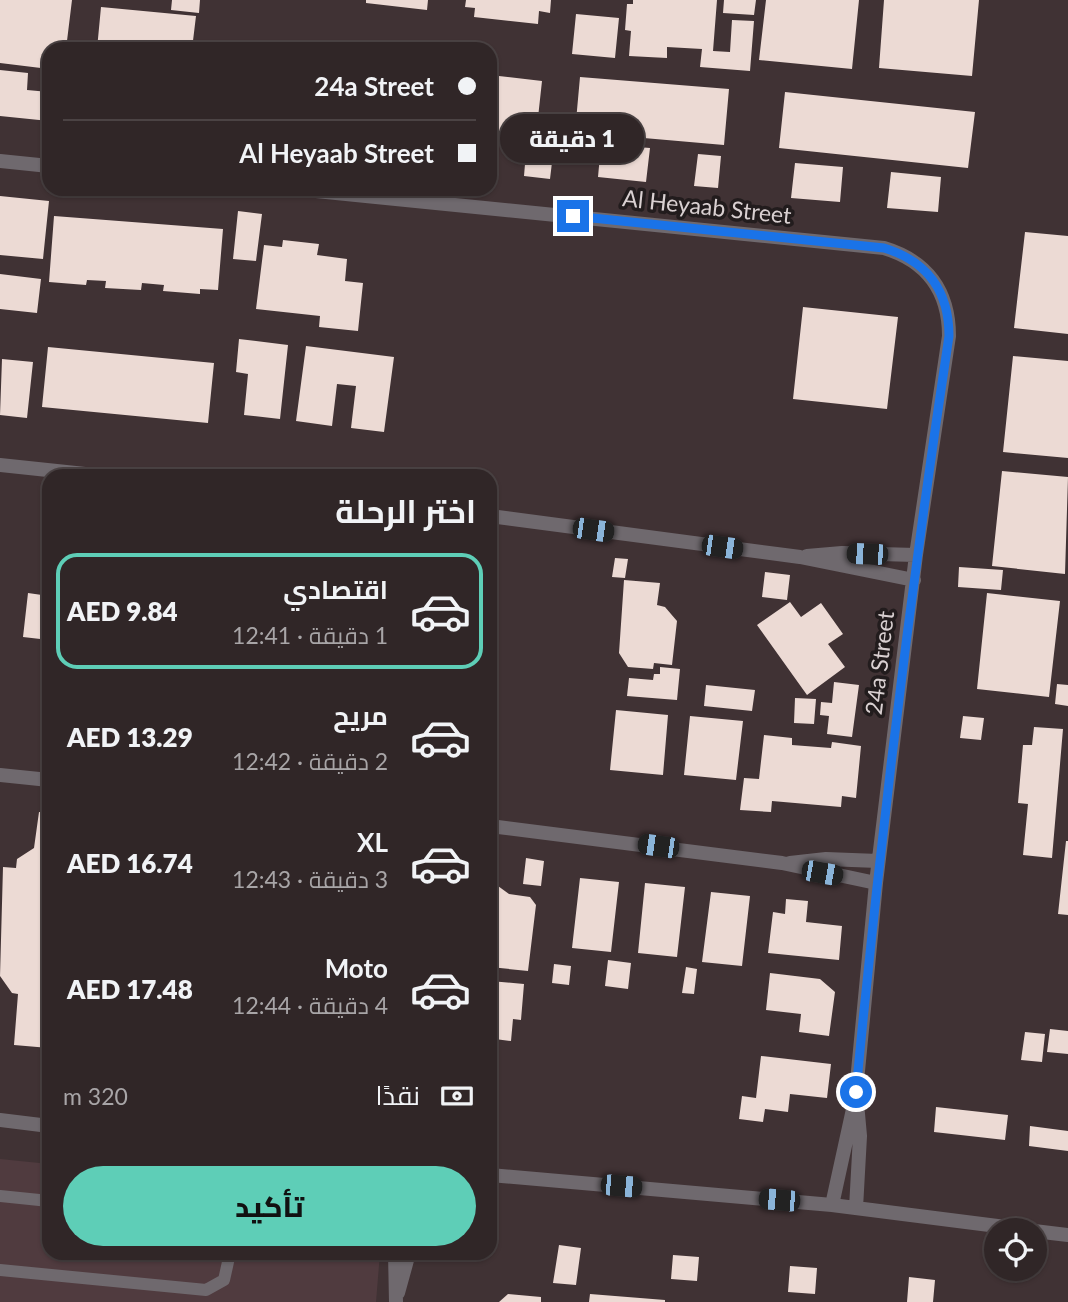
<!DOCTYPE html>
<html lang="ar">
<head>
<meta charset="utf-8">
<style>
	body { margin:0; font-family:Lato,Cairo,sans-serif; background:#3c3233; color:#f1f3f6; direction:rtl; height:100vh; display:flex; flex-direction:column; font-size:26px; white-space:nowrap }
	* { box-sizing:border-box; margin:0 }
	p { font-size:23px; color:#a8a5a7 }
	.icon { flex:none; width:38px; height:38px; fill:none; stroke:currentColor; stroke-width:2; stroke-linecap:round; stroke-linejoin:round }
	.map { position:relative; flex:1; overflow:hidden; direction:ltr }
	.drawer { position:absolute; left:42px; top:469px; width:455px; height:791px; display:flex; flex-direction:column; background:#302627; border-radius:21px; box-shadow:0 2px 5px #0004,0 0 0 2px #4b4344; direction:rtl }
	.drawer>* { flex:none }
	.guide { position:absolute; left:42px; top:42px; width:455px; height:154px; border-radius:21px; box-shadow:0 2px 5px #0004,0 0 0 2px #4b4344; direction:rtl; display:grid; align-content:center; height:154px; padding:0 21px; background:#302627 }
	.controls { position:absolute; left:984px; top:1218px; display:grid; gap:14px }
	.controls a { display:grid; place-items:center; width:63px; height:63px; border-radius:50%; background:#302627; box-shadow:0 2px 5px #0004,0 0 0 2px #4b4344; font-size:35px }
	.end { position:absolute; width:32px; height:32px; margin:-16px; border:9px solid #1a73e8; background:#fff; box-shadow:0 0 0 4px #fff }
	.from { border-radius:50% }
	.bubble { position:absolute; height:49px; border-radius:24px; background:#302627; box-shadow:0 2px 5px #0004,0 0 0 2px #4b4344; font-size:23px; font-weight:800; line-height:49px; text-align:center; direction:rtl }
	.car { position:absolute; width:21px; height:42px; margin:-21px -10px; border-radius:9px; box-shadow:0 0 5px 2px #0007; background:linear-gradient(#222 24%,#8ab4d8 0 40%,#222 0 76%,#8ab4d8 0 86%,#222 0) }
	.guide b { display:flex; align-items:center; gap:24px; height:66px; font-size:26px }
	.guide b+b { border-top:2px solid #4b4344 }
	.guide i { width:18px; height:18px; background:#f1f3f6 }
	ul { padding:0; list-style:none }
	li { display:flex; align-items:center; gap:21px; height:116px; margin:0 14px 10px; padding:0 7px; border:4px solid transparent; border-radius:21px }
	li div { flex:1 }
	li b { display:block; font-size:26px }
	li em { font-style:normal; font-weight:800 }
	li.current { border-color:#5eceb7 }
	li>.icon { width:63px; height:63px; stroke-width:1.5 }
	h2 { padding:0 21px; font-size:32px; line-height:84px }
	.pay { display:flex; align-items:center; gap:18px; height:77px; padding:0 21px; font-size:26px }
	.pay p { margin-inline-start:auto }
	.button { display:flex; gap:14px; margin-top:auto; padding:14px 21px }
	.button a { flex:1; height:80px; border-radius:42px; background:#5eceb7; color:#111; font-size:28px; font-weight:800; line-height:80px; text-align:center }
	.map>svg:first-child { display:block }
</style>
</head>
<body>
<div class="map">
<svg width="1068" height="1302" viewBox="0 0 1068 1302">
	<rect width="100%" height="100%" fill="#403234"/>
	<!-- built -->
	<path fill="#503b3f" d="M0,1159L49,1164V1253H380L376,1302H0Z"/>
	<!-- building -->
	<path fill="#ecdad4" d="M0,0H72L66,49H49V69L0,63Z
		M172,0H200L199,13L171,10Z
		M366,0H428L427,10L366,3Z
		M466,0H551L550,13L539,11L538,24L474,17L475,8L465,7Z
		M633,0H717L713,51L730,52L732,20L754,21L750,71L700,67L702,49L667,47V58L629,56L631,31L625,30L627,4H633Z
		M724,0H756L754,15L723,13Z
		M766,0H859L852,69L759,60Z
		M884,0H979L972,76L879,68Z
		M101,7L196,16L192,49H97Z
		M576,14L619,18L615,58L572,54Z
		M0,70L28,73L27,90L49,92V121L0,116Z
		M490,75L542,81L536,136L490,130Z
		M580,77L729,89L724,145L575,132Z
		M785,92L975,112L968,168L779,148Z
		M601,144L650,148L646,182L598,177Z
		M526,152L553,154L550,179L524,176Z
		M698,154L721,156L718,188L694,186Z
		M795,163L843,167L840,202L791,198Z
		M891,172L941,177L938,212L887,208Z
		M0,196L49,201L43,259L0,255Z
		M238,211L262,214L256,261L233,259Z
		M54,216L223,229L218,290L200,289V294L163,291L164,285L142,283L141,290L105,288L106,281L87,280L86,285L49,282Z
		M1025,232L1068,236V334L1014,328Z
		M283,240L319,244L317,255L347,259L345,281L363,283L358,331L319,327L320,316L256,309L264,245L282,247Z
		M0,274L41,279L37,313L0,309Z
		M803,307L898,317L887,409L793,399Z
		M239,339L288,345L280,419L244,415L248,374L236,372Z
		M306,346L394,357L384,432L351,428L356,386L337,384L332,426L296,421Z
		M48,347L214,363L208,423L42,407Z
		M1013,356L1068,361V458L1003,452Z
		M2,359L33,362L27,418L0,415Z
		M1002,471L1068,477L1065,574L992,566Z
		M615,558L628,559L625,578L612,577Z
		M959,567L1003,570L1001,590L958,587Z
		M765,572L790,575L787,600L762,597Z
		M624,580L660,583L657,605L665,607L677,621L672,665L654,663L653,669L628,667L619,653Z
		M28,593L49,596V640L23,637Z
		M987,593L1060,601L1049,697L977,689Z
		M790,602L801,617L821,603L843,634L828,644L845,667L807,695L757,625Z
		M660,667L680,669L677,700L627,696L629,678L653,680L654,674H660Z
		M834,682L859,685L852,737L827,734L829,716L820,715L821,702L832,703Z
		M1057,684L1068,685V706L1055,704Z
		M706,685L755,690L752,711L704,706Z
		M795,698L816,699L814,724L794,723Z
		M616,710L668,715L663,775L610,770Z
		M690,716L743,721L736,780L684,775Z
		M963,716L984,718L981,740L960,738Z
		M1034,727L1063,729L1052,858L1023,855L1028,804L1018,803L1023,745H1032Z
		M764,735L792,738V745L831,748L832,742L861,746L856,798L842,796L841,807L772,801L771,812L740,810L744,778L759,779Z
		M39,812L49,813V1048L14,1045L18,994L12,993L0,976L3,867L16,868L17,859L34,848Z
		M1066,841H1068V915L1058,914Z
		M526,858L544,861L541,886L523,884Z
		M580,878L619,882L611,952L572,948Z
		M645,883L685,887L677,957L638,953Z
		M498,886L509,894L530,897L536,905L528,971L490,967V888Z
		M711,892L750,896L742,966L702,962Z
		M786,899L808,901L806,922L842,926L839,960L768,953L773,912L785,914Z
		M608,960L631,963L628,989L605,986Z
		M554,964L571,966L569,985L552,983Z
		M686,967L697,969L694,994L682,993Z
		M770,973L820,979L835,992L829,1036L799,1032L801,1014L766,1010Z
		M490,981L524,984L521,1020L513,1019L511,1041L495,1039L492,1067Z
		M1050,1029L1068,1031V1054L1047,1052Z
		M1025,1032L1045,1034L1042,1062L1021,1060Z
		M761,1056L831,1064L827,1098L790,1094L788,1112L765,1109L763,1122L739,1119L742,1096L756,1098Z
		M936,1107L1008,1115L1005,1140L934,1132Z
		M1030,1126L1068,1131V1151L1029,1146Z
		M559,1245L581,1248L576,1285L553,1283Z
		M673,1255L699,1257L697,1281L671,1279Z
		M790,1266L817,1268L815,1294L788,1292Z
		M909,1277L935,1280L933,1302H907Z
		M508,1294L541,1297V1302H499Z
		M590,1294L665,1300V1302H589Z"/>
	<g fill="none" stroke-linecap="round" stroke-linejoin="round">
		<!-- lane -->
		<path stroke="#6f696e" stroke-width="12" d="M0,1196L49,1201
			M0,1270L206,1290L224,1280L230,1253"/>
		<!-- street -->
		<path stroke="#6f696e" stroke-width="14" d="M0,161L49,166
			M296,189L884,248C927,261 949,291 949,336L916,555L876,883L856,1092L860,1136L856,1208
			M0,465L104,476
			M490,516L800,557L914,580
			M807,556L842,553L916,555
			M0,775L49,780
			M490,826L782,863L876,883
			M790,863L826,859L878,861
			M0,1120L49,1126
			M490,1175L832,1205L1029,1230
			M832,1205L855,1100
			M1034,1231L1068,1235
			M395,1253L396,1302
			M398,1293L409,1253"/>
	</g>
	<g fill="none" stroke-linecap="round" stroke-linejoin="round">
		<!-- route -->
		<path stroke="#1a73e8" stroke-width="9" d="M573,216L884,248C927,261 949,291 949,336C911,587 880,839 856,1092"/>
	</g>
	<g text-anchor="middle" stroke-width="7" stroke-linejoin="round" paint-order="stroke">
		<!-- street labels -->
		<g font-size="23" fill="#d9d0d1" stroke="#221c1d">
			<text transform="translate(707 207) rotate(6)" y="8">Al Heyaab Street</text>
			<text transform="translate(880 663) rotate(-83)" y="8">24a Street</text>
		</g>
	</g>
</svg>
<div class="controls">
<a><svg class="icon" aria-label="locate" viewBox="0 0 24 24"><circle cx="12" cy="12" r="6"/><path d="M12 2v4M12 18v4M2 12h4M18 12h4"/></svg></a>
</div>
<i class="end from" style="left:856px;top:1092px"></i>
<i class="end" style="left:573px;top:216px"></i>
<div class="bubble" style="left:500px;top:114px;width:144px">1 دقيقة</div>
<i class="car" style="left:593px;top:530px;rotate:98deg"></i>
<i class="car" style="left:722px;top:547px;rotate:98deg"></i>
<i class="car" style="left:867px;top:554px;rotate:272deg"></i>
<i class="car" style="left:658px;top:846px;rotate:278deg"></i>
<i class="car" style="left:822px;top:873px;rotate:100deg"></i>
<i class="car" style="left:621px;top:1186px;rotate:95deg"></i>
<i class="car" style="left:779px;top:1200px;rotate:275deg"></i>
<div class="guide">
<b><i class="from"></i>24a Street</b>
<b><i></i>Al Heyaab Street</b>
</div>
<section class="drawer">
<h2>اختر الرحلة</h2>
<ul>
<li class="current"><svg class="icon" aria-label="car" viewBox="0 0 24 24"><path d="M5 17H2v-5l4-1 3-4h7l3 4 3 1v5h-3M9 17h6M6 11h13"/><circle cx="7" cy="17" r="2"/><circle cx="17" cy="17" r="2"/></svg><div><b>اقتصادي</b><p>1 دقيقة · 12:41</p></div><em>AED 9.84</em></li>
<li><svg class="icon" aria-label="car" viewBox="0 0 24 24"><path d="M5 17H2v-5l4-1 3-4h7l3 4 3 1v5h-3M9 17h6M6 11h13"/><circle cx="7" cy="17" r="2"/><circle cx="17" cy="17" r="2"/></svg><div><b>مريح</b><p>2 دقيقة · 12:42</p></div><em>AED 13.29</em></li>
<li><svg class="icon" aria-label="car" viewBox="0 0 24 24"><path d="M5 17H2v-5l4-1 3-4h7l3 4 3 1v5h-3M9 17h6M6 11h13"/><circle cx="7" cy="17" r="2"/><circle cx="17" cy="17" r="2"/></svg><div><b>XL</b><p>3 دقيقة · 12:43</p></div><em>AED 16.74</em></li>
<li><svg class="icon" aria-label="car" viewBox="0 0 24 24"><path d="M5 17H2v-5l4-1 3-4h7l3 4 3 1v5h-3M9 17h6M6 11h13"/><circle cx="7" cy="17" r="2"/><circle cx="17" cy="17" r="2"/></svg><div><b>Moto</b><p>4 دقيقة · 12:44</p></div><em>AED 17.48</em></li>
</ul>
<div class="pay"><svg class="icon" aria-label="cash" viewBox="0 0 24 24"><path d="M3 7h18v10H3z"/><circle cx="12" cy="12" r="2"/></svg>نقدًا<p>320 m</p></div>
<div class="button"><a>تأكيد</a></div>
</section>
</div>
</body>
</html>
